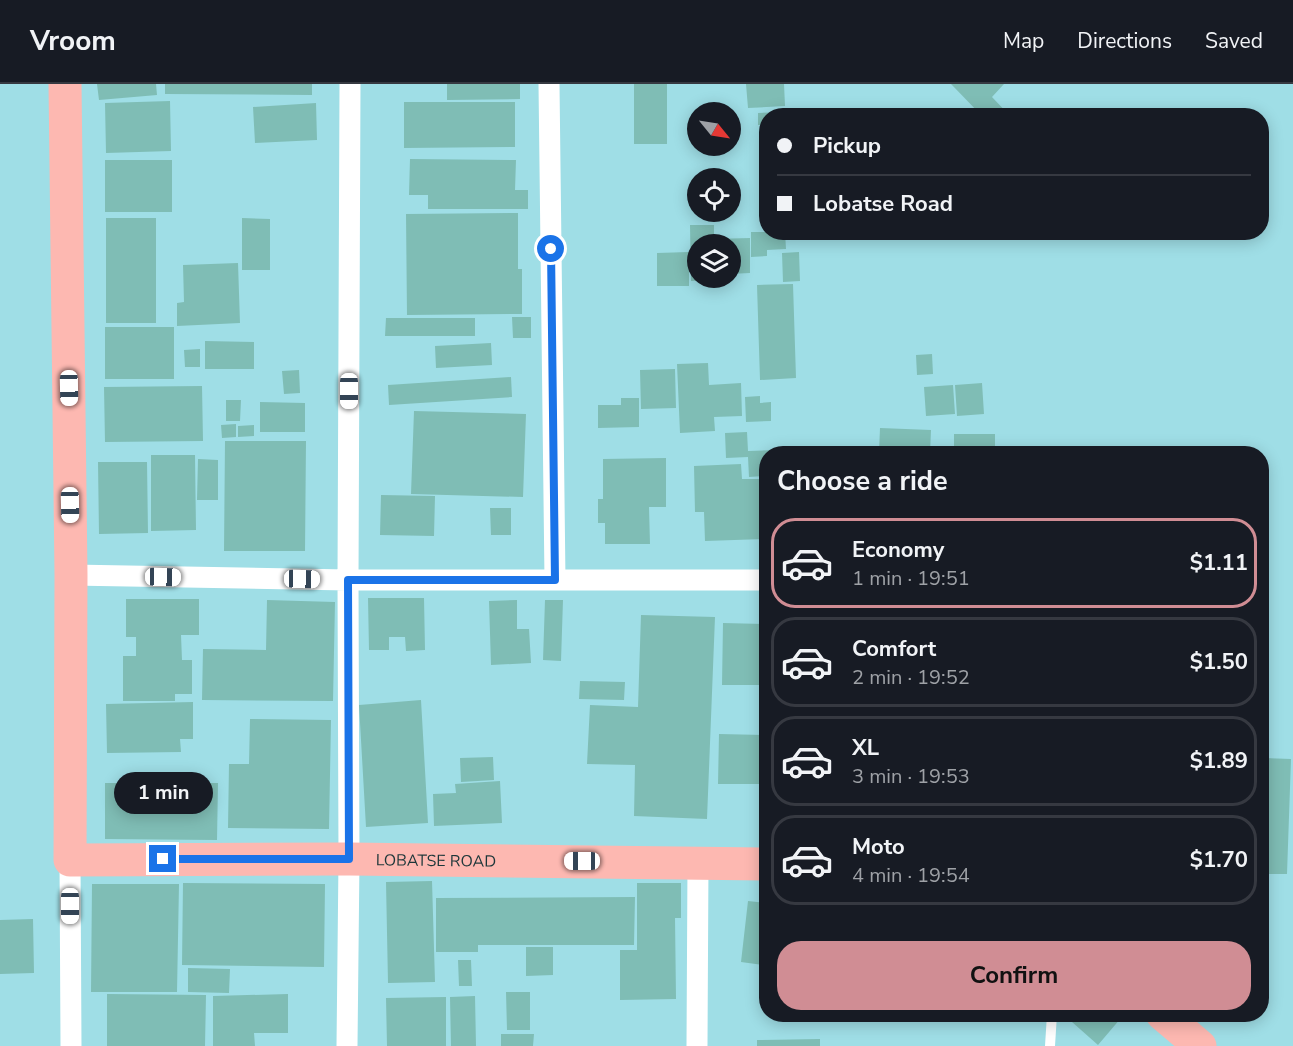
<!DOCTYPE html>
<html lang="en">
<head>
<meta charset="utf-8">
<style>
	body { margin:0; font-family:"Nunito Sans",sans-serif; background:#242831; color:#f1f3f6; height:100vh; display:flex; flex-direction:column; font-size:22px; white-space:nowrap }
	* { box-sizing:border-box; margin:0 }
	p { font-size:20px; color:#9ea1a6 }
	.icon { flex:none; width:33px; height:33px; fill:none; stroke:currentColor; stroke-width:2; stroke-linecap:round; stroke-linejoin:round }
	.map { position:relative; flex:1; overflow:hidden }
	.side { position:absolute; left:759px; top:362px; width:510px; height:576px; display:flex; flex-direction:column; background:#171b24; border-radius:24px; box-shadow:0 3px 15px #0003 }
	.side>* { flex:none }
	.banner { position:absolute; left:759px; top:24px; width:510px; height:132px; border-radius:24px; box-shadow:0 3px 15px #0003; display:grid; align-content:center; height:132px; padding:0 18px; background:#171b24 }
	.needle { width:39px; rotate:120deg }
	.tools { position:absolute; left:687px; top:18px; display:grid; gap:12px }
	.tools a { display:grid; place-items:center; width:54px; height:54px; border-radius:50%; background:#171b24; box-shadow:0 3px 15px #0003; font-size:30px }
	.end { position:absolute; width:27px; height:27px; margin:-14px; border:8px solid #1a73e8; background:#fff; box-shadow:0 0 0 3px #fff }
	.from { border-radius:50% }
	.bubble { position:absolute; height:42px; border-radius:21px; background:#171b24; box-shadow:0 3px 15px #0003; font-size:20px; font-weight:700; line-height:42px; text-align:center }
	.car { position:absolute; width:18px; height:36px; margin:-18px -9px; border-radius:8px; box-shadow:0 0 4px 2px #0007; background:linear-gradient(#fff 24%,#345 0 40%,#fff 0 76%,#345 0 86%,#fff 0) }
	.banner b { display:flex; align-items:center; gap:21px; height:57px; font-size:22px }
	.banner b+b { border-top:2px solid #363941 }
	.banner i { width:15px; height:15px; background:#f1f3f6 }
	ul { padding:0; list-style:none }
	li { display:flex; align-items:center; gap:18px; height:90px; margin:0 12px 9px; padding:0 6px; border:3px solid #363941; border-radius:24px }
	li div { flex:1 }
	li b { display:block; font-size:22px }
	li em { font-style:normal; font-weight:700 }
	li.active { border-color:#d08d94 }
	li>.icon { width:54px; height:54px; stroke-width:1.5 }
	h2 { padding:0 18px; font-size:27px; line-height:72px }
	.button { display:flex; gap:12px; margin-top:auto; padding:12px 18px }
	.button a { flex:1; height:69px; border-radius:24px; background:#d08d94; color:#111; font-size:24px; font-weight:700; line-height:69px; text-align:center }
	header { display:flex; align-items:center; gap:36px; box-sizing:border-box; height:84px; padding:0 30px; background:#171b24; border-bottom:2px solid #363941 }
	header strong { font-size:28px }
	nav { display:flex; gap:33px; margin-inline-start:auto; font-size:21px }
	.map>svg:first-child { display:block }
</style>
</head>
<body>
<header>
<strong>Vroom</strong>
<nav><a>Map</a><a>Directions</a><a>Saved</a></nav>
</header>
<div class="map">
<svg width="1293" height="962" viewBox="0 0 1293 962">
	<rect width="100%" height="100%" fill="#9fdee6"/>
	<!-- building -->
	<path fill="#7fbdb5" d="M97,0H156L157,11L99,16Z
		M165,0H312V11L165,10Z
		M447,0H520V15L447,16Z
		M634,0H667V60H634Z
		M746,0H784L785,22L748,24Z
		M951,0H1004L992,13L1010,32H982Z
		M170,17L171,67L106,69L105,19Z
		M404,18H515V63L404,64Z
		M316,19L317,56L255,59L253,23Z
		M789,28V32H766V41H758V29Z
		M410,75L516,76L515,106H528V125H428V111H409Z
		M105,76H172V128H105Z
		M518,129V185H522V230L407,231L406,130Z
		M106,134H156V239H106Z
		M242,134L270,135V186H242Z
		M690,141H714V155L750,154V189L730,190V160H698V194H711V196L691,197Z
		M751,148H785L786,165L767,166V172L751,173Z
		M689,168V202H657V169Z
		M799,168L800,197L783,198L782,169Z
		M238,179L240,239L177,242V219L184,218L183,181Z
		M793,200L796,294L760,296L757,201Z
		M512,233H531V254H513Z
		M386,234H475V252H385Z
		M105,243H174V295H105Z
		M205,257L254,258V285H205Z
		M491,259L492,281L436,284L435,262Z
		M200,265V283H185L184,266Z
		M932,270L933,290L917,291L916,271Z
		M708,279L709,301L741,299L742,332L714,333L715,347L680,349L677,280Z
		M675,285L676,324L641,325L640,286Z
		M299,286L300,309L284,310L282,287Z
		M511,293L512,313L389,321L388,301Z
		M982,299L984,330L957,332L955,301Z
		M953,301L955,330L926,332L924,303Z
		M202,302L203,357L105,358L104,303Z
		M760,312V319L771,318V337L746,338L745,313Z
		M621,314H639V343L598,344V321H621Z
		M226,316H241L240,337H226Z
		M260,318L305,319V348H260Z
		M414,327L526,330L523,413L411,410Z
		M236,340V353L222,354L221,341Z
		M254,341V352L238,353V342Z
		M880,344L931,346L930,369H879Z
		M747,348L748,367L806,365V369H766V392L749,393L748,373L726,374L725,349Z
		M954,350H995V369H954Z
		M225,357H306L305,467H224Z
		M151,371H195L196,446L151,447Z
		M666,374V423H649L650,460H605V439H598V415H603V375Z
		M198,375L218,376V416H197Z
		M98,378H147L148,449L99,450Z
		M741,380L742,395H766V455L705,457L704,428H695L694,382Z
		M381,411L435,412L434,452L380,451Z
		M490,424H511V451H491Z
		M368,514H424L425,566L406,567L405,553H389V566H369Z
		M126,515H199V551H181L182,576H192V610H175V617H123V572H136V553H126Z
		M267,516L335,518L333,617L202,616L203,565L266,566Z
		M517,516V545H529L531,579L491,581L489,517Z
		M545,516H563L561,577L543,576Z
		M641,531L715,533L707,735L634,732L635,681L587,680L590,621L638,623Z
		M723,539L766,540V601H722Z
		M580,597L625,598L624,616L579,615Z
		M421,616L428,739L366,743L359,621Z
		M193,618V655H180L181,668L107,669L106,620Z
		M250,635L331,636L329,745L228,744L229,680H249Z
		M719,650L766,651V700H718Z
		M493,673L494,696L461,698L460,674Z
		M1262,674L1291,675L1287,790H1262Z
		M500,697L502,739L434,742L433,710L456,709L455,700Z
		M105,699H218L217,756L105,755Z
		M432,797L435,898L388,899L386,798Z
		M183,799L325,800L324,883L182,881Z
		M637,799H681V834H675L676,915L620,916V866H637Z
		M92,800H179L177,908H91Z
		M635,813L634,861H478V868H436V814Z
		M748,817L766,819V851L763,881L741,878Z
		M33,835L34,889L0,890V836Z
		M526,863H553V891L526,892Z
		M458,876H471L472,902H459Z
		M188,884L230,885L229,909L188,908Z
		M506,908H530V946H507Z
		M107,910L206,911L205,962H107Z
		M288,910V949H254L255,962H213V912Z
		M475,912L476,962H451L450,913Z
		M446,913V962H387L386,914Z
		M1078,930H1116L1121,934L1098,961L1072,938Z
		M501,950H534L533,962H501Z
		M820,955V962H757V956Z"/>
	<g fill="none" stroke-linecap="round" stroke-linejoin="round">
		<!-- lane -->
		<path stroke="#fff" stroke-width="10" d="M1050,962L1052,930"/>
		<!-- street -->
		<path stroke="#fff" stroke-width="21" d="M549,0L555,496
			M71,491L348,496H766
			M70,776L71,962
			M347,962L349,775L348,496L350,0
			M697,962L698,778"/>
		<!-- highway -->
		<g stroke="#fdb8b1" stroke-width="33">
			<path id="s1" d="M65,0L71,491L70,776L349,775L766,780"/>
			<path d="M1162,930L1200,962"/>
		</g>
	</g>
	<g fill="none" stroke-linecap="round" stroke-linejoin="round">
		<!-- route -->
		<path stroke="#1a73e8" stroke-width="8" d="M163,775H349L348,496H555L551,165"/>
	</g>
	<g text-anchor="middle" stroke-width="4.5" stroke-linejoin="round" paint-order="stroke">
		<!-- street labels -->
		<g font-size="16" fill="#1c3639" stroke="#acecf3">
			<text dy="6" stroke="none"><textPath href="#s1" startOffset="1142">LOBATSE ROAD</textPath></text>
		</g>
	</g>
</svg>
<div class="tools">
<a><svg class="needle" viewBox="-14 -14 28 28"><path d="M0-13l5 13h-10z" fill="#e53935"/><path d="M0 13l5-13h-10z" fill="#9ea1a6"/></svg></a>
<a><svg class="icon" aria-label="locate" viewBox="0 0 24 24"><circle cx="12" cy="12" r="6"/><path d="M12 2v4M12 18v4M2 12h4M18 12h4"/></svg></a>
<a><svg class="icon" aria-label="layers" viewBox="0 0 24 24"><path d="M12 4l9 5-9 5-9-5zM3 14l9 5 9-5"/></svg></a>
</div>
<i class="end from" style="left:551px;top:165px"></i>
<i class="end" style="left:163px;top:775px"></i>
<div class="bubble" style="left:114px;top:688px;width:99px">1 min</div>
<i class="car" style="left:69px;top:304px;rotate:179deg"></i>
<i class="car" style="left:349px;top:307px;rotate:180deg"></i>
<i class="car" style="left:70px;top:421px;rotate:179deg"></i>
<i class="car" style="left:163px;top:493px;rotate:91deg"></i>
<i class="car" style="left:302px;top:495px;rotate:91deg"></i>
<i class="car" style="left:582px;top:777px;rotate:270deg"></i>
<i class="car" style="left:70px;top:822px;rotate:180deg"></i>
<div class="banner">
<b><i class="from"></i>Pickup</b>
<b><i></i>Lobatse Road</b>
</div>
<section class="side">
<h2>Choose a ride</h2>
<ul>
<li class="active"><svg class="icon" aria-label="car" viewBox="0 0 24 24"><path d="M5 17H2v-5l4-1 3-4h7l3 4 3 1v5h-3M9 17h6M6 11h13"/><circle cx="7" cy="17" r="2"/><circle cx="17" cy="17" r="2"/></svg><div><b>Economy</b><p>1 min · 19:51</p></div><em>$1.11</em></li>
<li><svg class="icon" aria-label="car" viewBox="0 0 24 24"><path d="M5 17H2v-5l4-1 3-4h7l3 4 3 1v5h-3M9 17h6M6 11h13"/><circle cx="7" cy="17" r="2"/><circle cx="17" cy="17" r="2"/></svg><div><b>Comfort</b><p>2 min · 19:52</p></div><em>$1.50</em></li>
<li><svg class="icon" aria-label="car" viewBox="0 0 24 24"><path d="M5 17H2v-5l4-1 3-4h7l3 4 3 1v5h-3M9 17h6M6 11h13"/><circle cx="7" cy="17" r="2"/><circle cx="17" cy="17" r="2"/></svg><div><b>XL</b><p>3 min · 19:53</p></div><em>$1.89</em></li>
<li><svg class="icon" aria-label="car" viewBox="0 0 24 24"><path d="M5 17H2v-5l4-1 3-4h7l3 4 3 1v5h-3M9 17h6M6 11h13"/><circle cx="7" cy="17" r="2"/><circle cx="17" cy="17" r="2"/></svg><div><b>Moto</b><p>4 min · 19:54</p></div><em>$1.70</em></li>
</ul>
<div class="button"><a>Confirm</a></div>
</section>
</div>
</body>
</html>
